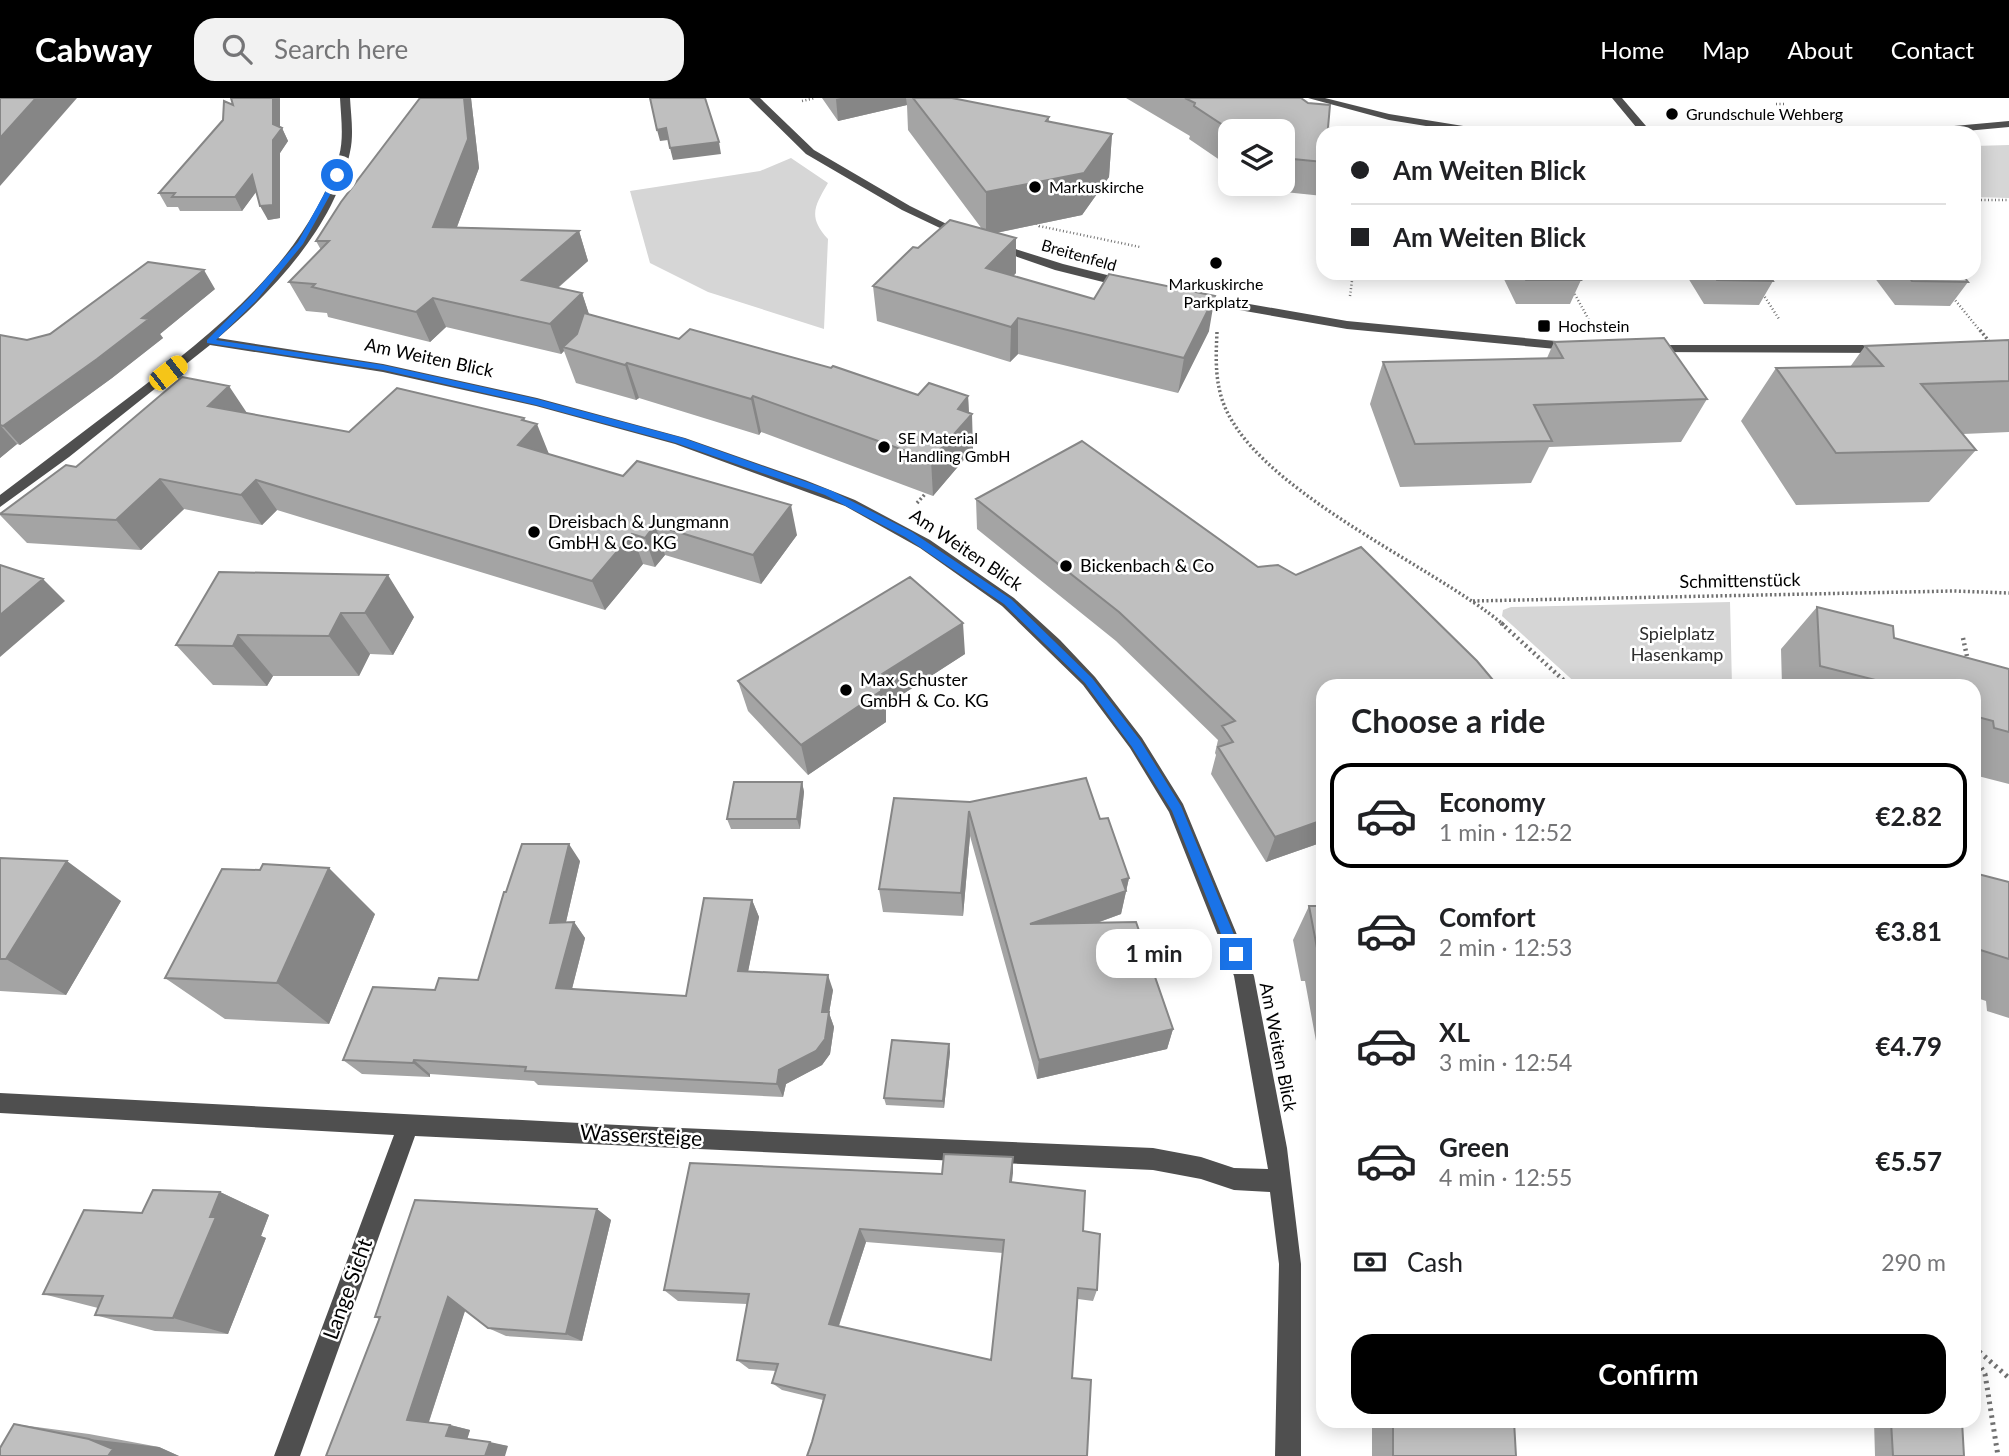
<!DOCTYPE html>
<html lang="en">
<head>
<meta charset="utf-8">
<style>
	body { margin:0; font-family:Lato,sans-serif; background:#f2f2f2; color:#202124; height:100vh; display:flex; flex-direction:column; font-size:26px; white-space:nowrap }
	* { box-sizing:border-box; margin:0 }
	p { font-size:23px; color:#757577 }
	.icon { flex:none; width:38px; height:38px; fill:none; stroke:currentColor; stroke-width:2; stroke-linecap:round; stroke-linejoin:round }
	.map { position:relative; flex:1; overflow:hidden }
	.drawer { position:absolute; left:1316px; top:581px; width:665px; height:749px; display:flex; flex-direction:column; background:#fff; border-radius:21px; box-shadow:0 4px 18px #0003 }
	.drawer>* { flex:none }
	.hud { position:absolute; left:1316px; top:28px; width:665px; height:154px; border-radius:21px; box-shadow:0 4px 18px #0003; display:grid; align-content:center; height:154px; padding:0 35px; background:#fff }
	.tools { position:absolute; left:1218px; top:21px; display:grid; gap:14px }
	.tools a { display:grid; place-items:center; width:77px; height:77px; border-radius:14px; background:#fff; box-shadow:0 4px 18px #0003; font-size:35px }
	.end { position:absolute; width:32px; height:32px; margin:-16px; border:9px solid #1a73e8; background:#fff; box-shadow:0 0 0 4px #fff }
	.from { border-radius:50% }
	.bubble { position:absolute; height:49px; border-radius:21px; background:#fff; box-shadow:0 4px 18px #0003; font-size:23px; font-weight:700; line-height:49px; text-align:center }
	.car { position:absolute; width:21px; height:42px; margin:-21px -10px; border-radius:9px; box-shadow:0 0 5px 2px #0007; background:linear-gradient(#f5c518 24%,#345 0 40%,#f5c518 0 76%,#345 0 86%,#f5c518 0) }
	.hud b { display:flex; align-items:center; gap:24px; height:66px; font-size:26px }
	.hud b+b { border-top:2px solid #e0e0e0 }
	.hud i { width:18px; height:18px; background:#202124 }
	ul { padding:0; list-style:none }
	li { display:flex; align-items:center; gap:21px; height:105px; margin:0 14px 10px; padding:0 21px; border:4px solid transparent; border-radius:21px }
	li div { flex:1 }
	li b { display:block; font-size:26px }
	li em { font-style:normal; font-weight:700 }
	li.active { border-color:#000 }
	li>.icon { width:63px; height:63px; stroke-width:1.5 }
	h2 { padding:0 35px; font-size:32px; line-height:84px }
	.pay { display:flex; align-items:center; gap:18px; height:77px; padding:0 35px; font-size:26px }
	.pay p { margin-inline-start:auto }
	.action { display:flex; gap:14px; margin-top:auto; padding:14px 35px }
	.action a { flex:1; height:80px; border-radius:21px; background:#000; color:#fff; font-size:28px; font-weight:700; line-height:80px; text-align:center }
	header { display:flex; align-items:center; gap:42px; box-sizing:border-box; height:98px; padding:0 35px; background:#000; color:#fff }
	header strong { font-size:33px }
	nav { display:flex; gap:38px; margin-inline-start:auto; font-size:24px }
	.search { width:490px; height:63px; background:#f2f2f2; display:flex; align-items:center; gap:18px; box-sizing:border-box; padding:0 24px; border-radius:21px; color:#757577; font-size:26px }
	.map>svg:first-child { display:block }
</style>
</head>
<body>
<header>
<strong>Cabway</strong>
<div class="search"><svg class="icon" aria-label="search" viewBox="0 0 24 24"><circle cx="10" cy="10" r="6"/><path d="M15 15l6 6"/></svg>Search here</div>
<nav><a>Home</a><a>Map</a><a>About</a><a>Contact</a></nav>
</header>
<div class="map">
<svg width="2009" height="1358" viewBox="0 0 2009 1358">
	<rect width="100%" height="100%" fill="#fff"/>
	<!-- green -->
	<path fill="#d6d6d6" d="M2009,47V100L1974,99V48Z
		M791,60L828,85C814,109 808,119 828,141L824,231L708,194L650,165L630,93L760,73Z
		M1730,504L1732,588H1579L1502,518L1503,512L1511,509Z"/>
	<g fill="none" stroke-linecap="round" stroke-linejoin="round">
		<!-- path-far3 -->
		<path stroke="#717171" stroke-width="2.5" stroke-dasharray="1 2.5" stroke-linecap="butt" d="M802,3L815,0
			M1776,6H1786
			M1974,102H2009
			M1034,123L1039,128L1140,149
			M1573,193L1589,222
			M1761,193L1779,221
			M1951,197L1981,234
			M1350,198L1353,175"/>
		<!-- path-far2 -->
		<path stroke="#717171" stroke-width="3.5" stroke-dasharray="2 2.5" stroke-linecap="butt" d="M1980,232L1992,247
			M1217,234C1216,256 1215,277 1221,298C1247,389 1430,465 1504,527
			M917,405L926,395
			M1473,503L1953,493L2009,495"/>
		<!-- path-far1 -->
		<path stroke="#717171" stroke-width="4.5" stroke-dasharray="2 3.5" stroke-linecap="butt" d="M1501,525L1570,588
			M1963,540L1968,563"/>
		<!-- path -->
		<path stroke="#717171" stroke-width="5" stroke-dasharray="2.5 4.5" stroke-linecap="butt" d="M1974,1249L2009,1280
			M1974,1258L1985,1276L1998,1358"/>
		<!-- minor -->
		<path fill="#4f4f4f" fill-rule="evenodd" d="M340,0H350C351,18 354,36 350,54C335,128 273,193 218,240L383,266L537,300L685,340L805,382L855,402L930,442L1014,500L1060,542L1095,579L1142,640L1183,706L1254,878L1287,1050L1301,1166V1358H1275L1279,1166L1270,1094L1234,1092L1201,1081L1153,1072L415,1038L300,1358H274L394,1037L0,1015V995L657,1029L1153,1050L1201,1059L1234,1070L1268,1071L1234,878L1169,714L1130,650L1083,587L1002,508L920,450L845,408L675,346L536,308L383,274L210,247L69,359L0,409V397C43,365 85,332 128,300C212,235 306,164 339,58C344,40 341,19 340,0Z
			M749,0H760L814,52L910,108L969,137L959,139L902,112L806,56Z
			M1308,0H1325L1389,16L1488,32L1493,35H1469L1389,22Z
			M1612,0H1622L1652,35H1641Z
			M2009,23V29L1944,35H1905L1910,32Z
			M993,144L1063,166L1131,183L1133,186L1127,190L1055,172L989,149L987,147Z
			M1192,196L1347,223L1577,245L1583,249L1577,253L1347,231L1188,203V197Z
			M1651,247H1885L1891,251L1885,255L1646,254V248Z"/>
	</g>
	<!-- wall -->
	<path fill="#a4a4a4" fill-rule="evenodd" d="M231,0H280V29L282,30L288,43L280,55V120L268,122L256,94L242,113H180L178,109H167L159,95L223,22L233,7Z
		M420,0H471L479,70L457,129L579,133L588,163L558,190L582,195L589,217L679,241L918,297L968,298L969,314L973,351L933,398L761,334L759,337L639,300L636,302L576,285L564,253L561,256L446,229L430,244L328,219L327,215L306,213L289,184L321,152L316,143Z
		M822,0H952L1049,19V24L1112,36L1109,79L1082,117L996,135L1016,140V175L1013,178L1209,233L1178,295L1018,256L1010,264L877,223L873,188L918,150L982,131L908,32L907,7L838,23Z
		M1126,0H1301L1323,35V98L1275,93L1276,86H1283V33H1230V69L1189,41L1190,38Z
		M1501,175H1577L1581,182L1570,206H1516Z
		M1685,175H1768L1773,183L1759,207L1704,206Z
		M1871,175H1961L1968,184L1950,208L1895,207Z
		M215,191L160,236L163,240L112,280L20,347L17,346L0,360V237L27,242L50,236Z
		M2009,242V334L1963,336L1976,352L1929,404L1796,407L1741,323L1776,270L1850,269L1865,248Z
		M1554,244L1707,301L1681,344L1549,349L1531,385L1400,389L1370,306L1383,264L1547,260Z
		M247,315L349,334L525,323L549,356L797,437L761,486L665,457L655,469L643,466L605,512L277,412L262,427L184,411L141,452L27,445L0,417V415L76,369Z
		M976,401L1323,588V744L1266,764L1211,676L1216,657L1215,655L1218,642L1116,543L977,431Z
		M219,474L414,519L393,557L370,556L359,578H273L267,588L213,587L176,547Z
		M1817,509L1894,540L2009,571V686L1974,677V588H1782L1781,551Z
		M965,556L886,607V624L808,677L748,613L738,583Z
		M802,684L804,694L800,731H731L727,721Z
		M894,700L1100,721L1129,780L1121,816L1097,825L1173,931L1167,951L1037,981L970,738L963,818L883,814L879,791Z
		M0,760L121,803L66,897L0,893Z
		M580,763L566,824H574L585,840L572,891L686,898L752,802L759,819L748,873L833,892L829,915L834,929L830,956L822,967L786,986L783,999L538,987L534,983L430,976V979L362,976L343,962L435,892L478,882L506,794Z
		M1974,775L2009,784V920L1987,913L1986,903L1974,899Z
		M1309,808H1323V981L1305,883H1301L1293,842Z
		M375,816L329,926L225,921L165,880Z
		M949,946L950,954L944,1010L886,1007L884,1000Z
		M1013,1059L1011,1085L1083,1133L1097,1192L1093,1203L1078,1201L1072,1280L812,1344L823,1302L782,1292L772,1285L776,1273L749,1271L737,1262L747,1206L678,1203L664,1192L942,1076ZM866,1144L1003,1155L991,1262L839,1228Z
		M220,1094L269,1117L261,1138L266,1140L228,1236L155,1233L95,1217L98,1210L43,1196L142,1115Z
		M597,1111L611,1122L582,1243L506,1238L488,1230L465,1212L429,1324L450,1327L470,1332L467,1341L508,1348L326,1358L379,1221L375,1219Z
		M1372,1323H1514L1516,1358H1372Z
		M1874,1323H1962L1964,1358H1875Z
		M14,1326L89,1336L159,1349L179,1358H0Z"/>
	<!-- shaded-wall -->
	<path fill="#868686" d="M36,0H77L0,88V40Z
		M273,0H280V33L282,30L288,43L280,55V120L268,122L260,108L273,26Z
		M464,0H471L479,70L446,158L433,129Z
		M841,0H906L907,7L838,23L836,1Z
		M666,30L668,42L660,43L657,32Z
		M1112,36L1109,79L1082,117L986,137V94Z
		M719,44L721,56L673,62L670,50Z
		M252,77L259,90L242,113L235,99Z
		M579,133L588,163L533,211L522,182Z
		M1016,140V175L987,205L986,170Z
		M204,172L215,191L160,236L163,240L112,280L20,347L3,328Z
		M582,195L592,225L563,249L564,253L561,256L550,226Z
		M1215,198L1209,233L1178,295L1184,260Z
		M433,200L446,229L430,244L416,214Z
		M1018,220V256L1010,264L1011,229Z
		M627,265L639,300L636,302L625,267Z
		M229,288L249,318L208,308Z
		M753,298L761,334L759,337L751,301Z
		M968,298L969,319L972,316L973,351L933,398L931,362L958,311Z
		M524,320L530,334L537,326L549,356L518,347L522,322Z
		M0,327L17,346L0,360Z
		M160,381L184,411L141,452L116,422Z
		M256,382L277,412L262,427L241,397Z
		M791,407L797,437L761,486L753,457Z
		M655,427L665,457L655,469L645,440Z
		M632,436L643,466L605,512L592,483Z
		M388,477L414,519L393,557L365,515Z
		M43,481L65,503L0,559V517Z
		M341,515L370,556L359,578L329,538Z
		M963,525L965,556L886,607V624L808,677L801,647L882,576Z
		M238,537L273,578L267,588L233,548Z
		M802,684L804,694L800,731L797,721Z
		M969,713L970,738L963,818L961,795Z
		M1323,722V744L1266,764L1275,739Z
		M569,746L580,763L562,841L550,825Z
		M67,763L121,803L66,897L6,861Z
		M329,770L375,816L329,926L277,885Z
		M1129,780L1121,816L1029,849L1030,826L1122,782Z
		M752,802L759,819L745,889L738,873Z
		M574,824L585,840L568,906L556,890Z
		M828,877L833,892L829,915L834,929L830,956L822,967L786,986L783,999L777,986L779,972L822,914Z
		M1173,931L1167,951L1037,981L1039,962Z
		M949,946L950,954L944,1010L943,1003Z
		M414,962L430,976V979L413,965Z
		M1013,1059V1075L1010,1099V1084Z
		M220,1094L269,1117L261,1138L266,1140L228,1236L173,1220L210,1119Z
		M597,1111L611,1122L582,1243L566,1236Z
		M860,1131L866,1144L836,1236L829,1226Z
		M448,1199L467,1207L428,1326L407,1322Z
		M450,1327L470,1332L467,1342L446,1338Z
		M89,1341L159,1349L179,1358H108Z
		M490,1344L508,1348L505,1358H485Z"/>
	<!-- building -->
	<path fill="#bfbfbf" stroke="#868686" stroke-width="2" fill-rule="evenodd" d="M0,0H36L0,40Z
		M231,0H273V26L282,30L273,42V107L260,108L252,77L235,99H172L175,95H159L223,22L224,3L233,7Z
		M420,0H464L468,41L433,129L579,133L522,182L582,195L550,226L433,200L416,214L312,189L315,186L289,184L329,143H316L341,104Z
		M650,0H705L719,44L670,50L666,30L657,32Z
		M913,0H952L1049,19L1046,23L1112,36L1084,75L986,94Z
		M1185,0H1301L1308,5L1330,7L1328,30L1338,35H1323V64L1283,60L1284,42H1283V33H1232L1194,8L1195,5Z
		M950,122L1016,140L986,170L1094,201L1109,176L1215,198L1184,260L1018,220L1011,229L873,188L913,149L918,150Z
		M148,164L204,172L142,220L149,221L97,261L3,328L0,327V237L27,242L50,236Z
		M1522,175H1577L1581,182H1526Z
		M1713,175H1768L1773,183L1717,182Z
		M1906,175H1961L1968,184L1912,183Z
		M584,215L679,241L690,231L831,270L833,268L918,297L929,285L968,298L958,311L972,316L931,362L753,298L751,301L627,265L625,267L563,249L577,236Z
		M1664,240L1707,301L1534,307L1552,343L1415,346L1383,264L1563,260L1554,244Z
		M2009,242V283L1921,286L1976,352L1836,355L1776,270L1883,268L1865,248Z
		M182,279L229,288L208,308L349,334L397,290L524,320L522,322L537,326L518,347L623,378L637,363L791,407L753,457L655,427L645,440L632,436L592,483L256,382L241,397L160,381L116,422L0,416L66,367L76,369Z
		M1082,343L1258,469L1278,467L1296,477L1361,449L1477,563L1498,588H1323V722L1275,739L1218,649L1233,644L1222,628L1235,623L1119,514L976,401Z
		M0,467L43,481L0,517Z
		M219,474L388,477L365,515H341L329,538L238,537L233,548L176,547Z
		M910,479L963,525L882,576L881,593L801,647L738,583Z
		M1817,509L1893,528L1894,540L2009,571V634L1994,630L1993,623L1974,618V588H1899L1820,568Z
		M1086,680L1100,721L1108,720L1129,780L1122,782L1126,793L1030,826L1136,824L1173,931L1039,962L969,713L961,795L879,791L894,700L970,704Z
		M734,684H802L797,721H727Z
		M522,746H569L550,825L574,824L556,890L686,898L704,800L752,802L738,873L828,877L822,914H829L825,941L816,953L779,972L777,986L525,973L526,969L414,962L413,965L343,962L373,889L435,892L439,880L478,882L504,794H506Z
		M0,760L67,763L6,861H0Z
		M263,766L329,770L277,885L165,880L222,771L260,772Z
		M1974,775L2009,784V861L1974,850Z
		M1309,808H1323V853L1322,850H1317Z
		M892,942L949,946L943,1003L884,1000Z
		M944,1056L1013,1059L1010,1084L1085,1093L1083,1133L1100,1136L1097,1192L1078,1190L1072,1280L1091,1282L1087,1358H807L812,1344L825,1297L772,1285L778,1266L737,1262L749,1196L664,1192L690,1065L942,1076ZM860,1131L1004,1142L991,1262L829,1226Z
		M153,1092L220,1094L210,1119H216L173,1220L95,1217L103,1198L43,1196L84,1112L142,1115Z
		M415,1102L597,1111L566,1236L488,1230L448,1199L407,1322L450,1327L446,1338L490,1344L485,1358H326L380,1219H375Z
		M1393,1323H1514L1516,1358H1393Z
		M1891,1323H1962L1964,1358H1893Z
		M14,1326L89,1341L113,1351L108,1358H0V1350Z"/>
	<!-- route -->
	<path fill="#1a73e8" d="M335,76L341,77L303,146L256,203L216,242L383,267L537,301L683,340L832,393L912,434L1011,501L1092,580L1140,642L1181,708L1242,856L1240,861H1231L1172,713L1132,649L1085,585L1004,506L905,439L825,397L676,345L536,307L383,272L207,245V242L250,199L298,144Z"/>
	<!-- markers -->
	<g fill="#000" stroke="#fff" stroke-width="2.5">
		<circle cx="1672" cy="16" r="7"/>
		<circle cx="1035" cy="89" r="7"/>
		<circle cx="1216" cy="165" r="7"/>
		<rect x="1537" y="221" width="14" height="14" rx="3.5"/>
		<circle cx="884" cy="349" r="7"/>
		<circle cx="534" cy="434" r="7"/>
		<circle cx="1066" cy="468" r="7"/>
		<circle cx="846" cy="592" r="7"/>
	</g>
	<g text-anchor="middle" stroke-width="5" stroke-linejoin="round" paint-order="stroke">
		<!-- far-poi labels -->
		<g font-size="16" fill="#000" stroke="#fff" text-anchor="start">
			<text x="1686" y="22">Grundschule Wehberg</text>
			<text x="1049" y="95">Markuskirche</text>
			<text x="1216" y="192" text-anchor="middle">Markuskirche<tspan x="1216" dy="18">Parkplatz</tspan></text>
			<text x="1558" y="234">Hochstein</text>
			<text x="898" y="346">SE Material<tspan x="898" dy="18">Handling GmbH</tspan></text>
		</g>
		<!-- far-street labels -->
		<g font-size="16" fill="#000" stroke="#fff">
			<text transform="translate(1079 157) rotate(16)" y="6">Breitenfeld</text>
		</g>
		<!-- street labels -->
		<g font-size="18" fill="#000" stroke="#fff">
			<text transform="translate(429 260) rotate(12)" y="6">Am Weiten Blick</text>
			<text transform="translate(966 452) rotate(34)" y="6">Am Weiten Blick</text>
			<text transform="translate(1740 483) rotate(-1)" y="6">Schmittenstück</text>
			<text transform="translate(1278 949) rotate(79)" y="6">Am Weiten Blick</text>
		</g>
		<!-- poi labels -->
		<g font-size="18" fill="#000" stroke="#fff" text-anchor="start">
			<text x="548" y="430">Dreisbach &amp; Jungmann<tspan x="548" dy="21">GmbH &amp; Co. KG</tspan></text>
			<text x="1080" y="474">Bickenbach &amp; Co</text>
			<text x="860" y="588">Max Schuster<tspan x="860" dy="21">GmbH &amp; Co. KG</tspan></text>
		</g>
		<!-- park labels -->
		<g font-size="18" fill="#2d2d2d" stroke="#fff">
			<text x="1677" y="542">Spielplatz<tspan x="1677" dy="21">Hasenkamp</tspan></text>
		</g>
		<!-- near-street labels -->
		<g font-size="21" fill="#000" stroke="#fff">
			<text transform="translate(641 1038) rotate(3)" y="7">Wassersteige</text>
			<text transform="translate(348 1191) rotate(-70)" y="7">Lange Sicht</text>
		</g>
	</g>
</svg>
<div class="tools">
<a><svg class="icon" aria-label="layers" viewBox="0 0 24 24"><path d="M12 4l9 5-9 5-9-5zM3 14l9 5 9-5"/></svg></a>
</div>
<i class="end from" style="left:337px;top:77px"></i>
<i class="end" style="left:1236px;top:856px"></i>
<div class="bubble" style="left:1096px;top:831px;width:116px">1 min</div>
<i class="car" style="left:168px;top:275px;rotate:52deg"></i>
<div class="hud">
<b><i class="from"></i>Am Weiten Blick</b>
<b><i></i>Am Weiten Blick</b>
</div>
<section class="drawer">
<h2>Choose a ride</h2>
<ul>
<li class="active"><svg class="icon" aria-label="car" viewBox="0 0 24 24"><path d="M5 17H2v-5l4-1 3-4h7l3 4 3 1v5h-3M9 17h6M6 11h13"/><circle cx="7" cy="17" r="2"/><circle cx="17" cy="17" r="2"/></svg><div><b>Economy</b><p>1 min · 12:52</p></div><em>€2.82</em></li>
<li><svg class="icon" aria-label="car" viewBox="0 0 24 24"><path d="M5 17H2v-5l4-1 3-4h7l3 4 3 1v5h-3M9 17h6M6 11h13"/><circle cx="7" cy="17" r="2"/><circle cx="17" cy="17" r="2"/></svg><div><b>Comfort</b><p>2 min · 12:53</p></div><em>€3.81</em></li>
<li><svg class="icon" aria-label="car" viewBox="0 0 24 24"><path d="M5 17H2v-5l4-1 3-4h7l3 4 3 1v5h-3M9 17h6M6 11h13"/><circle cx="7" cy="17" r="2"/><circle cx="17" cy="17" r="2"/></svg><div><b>XL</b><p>3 min · 12:54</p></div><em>€4.79</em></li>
<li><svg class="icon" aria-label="car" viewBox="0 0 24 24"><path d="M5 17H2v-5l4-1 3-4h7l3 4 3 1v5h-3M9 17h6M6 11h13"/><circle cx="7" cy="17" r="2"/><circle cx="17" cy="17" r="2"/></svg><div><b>Green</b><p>4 min · 12:55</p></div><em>€5.57</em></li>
</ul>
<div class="pay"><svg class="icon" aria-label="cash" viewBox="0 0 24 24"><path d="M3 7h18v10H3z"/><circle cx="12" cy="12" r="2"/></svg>Cash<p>290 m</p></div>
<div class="action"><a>Confirm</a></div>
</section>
</div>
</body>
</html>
